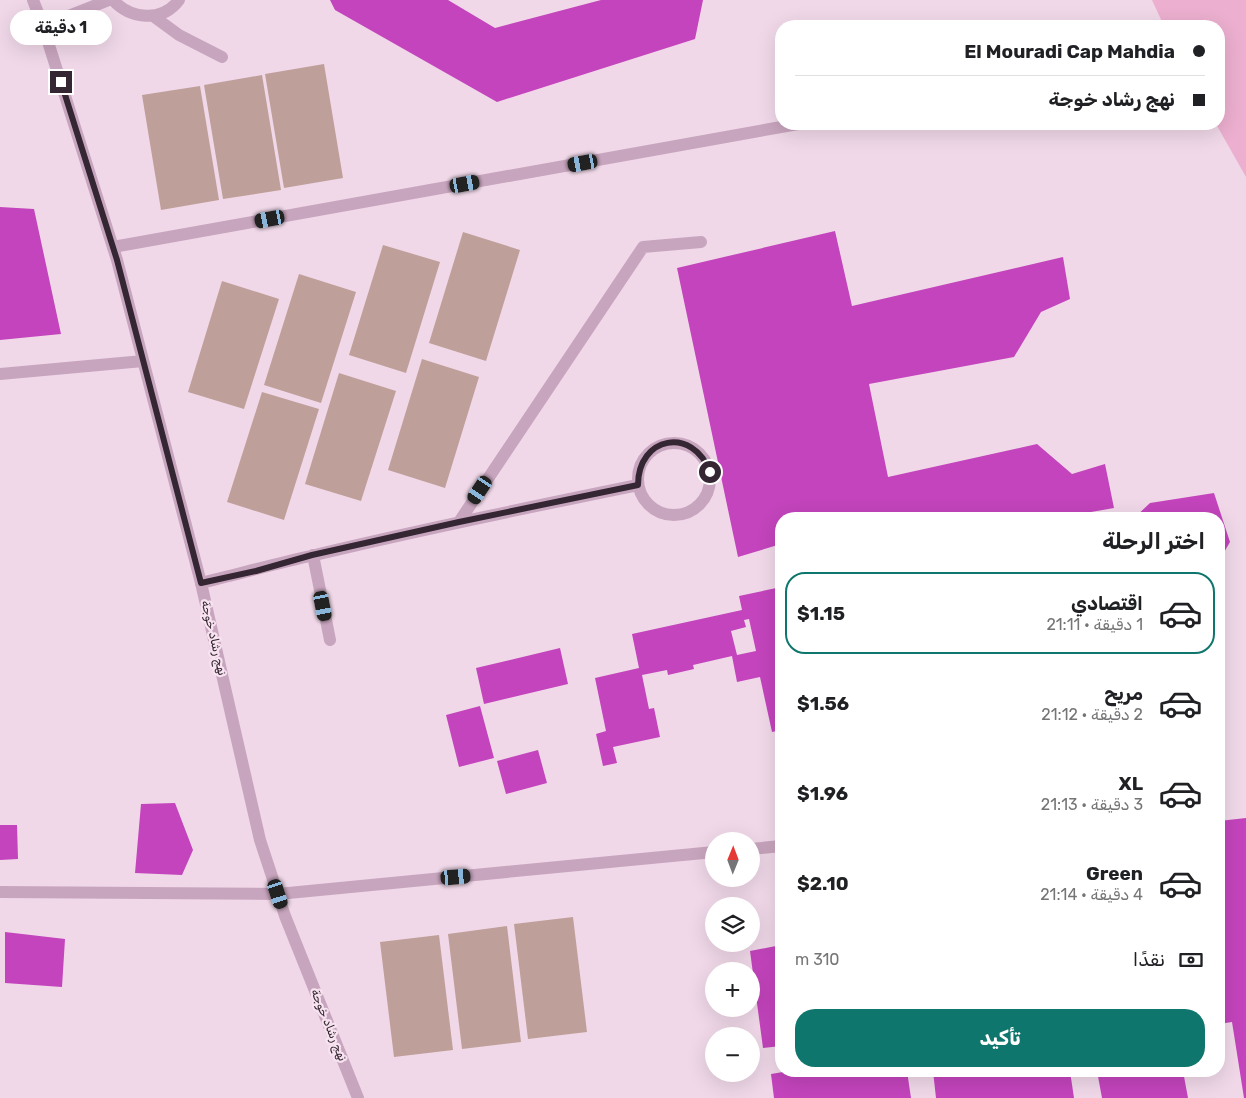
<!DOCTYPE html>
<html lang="ar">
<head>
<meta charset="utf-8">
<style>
	body { margin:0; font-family:Rubik,"Noto Sans Arabic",sans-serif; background:#f6f6f6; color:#202124; direction:rtl; height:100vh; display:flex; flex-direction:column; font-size:19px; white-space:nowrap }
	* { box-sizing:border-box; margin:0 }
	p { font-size:16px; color:#757577 }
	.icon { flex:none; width:28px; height:28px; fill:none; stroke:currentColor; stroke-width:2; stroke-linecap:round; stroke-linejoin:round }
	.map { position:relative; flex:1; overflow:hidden; direction:ltr }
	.panel { position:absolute; left:775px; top:512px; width:450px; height:565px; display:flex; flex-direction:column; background:#fff; border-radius:20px; box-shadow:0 5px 20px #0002; direction:rtl }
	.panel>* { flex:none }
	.hud { position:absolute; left:775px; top:20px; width:450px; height:110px; border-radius:20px; box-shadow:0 5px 20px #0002; direction:rtl; display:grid; align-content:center; height:110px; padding:0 20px; background:#fff }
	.needle { width:32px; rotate:1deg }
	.buttons { position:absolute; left:705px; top:832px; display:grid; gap:10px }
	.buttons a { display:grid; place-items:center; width:55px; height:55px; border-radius:50%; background:#fff; box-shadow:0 5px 20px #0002; font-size:25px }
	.end { position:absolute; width:22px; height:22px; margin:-11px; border:6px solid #342632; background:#fff; box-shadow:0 0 0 2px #fff }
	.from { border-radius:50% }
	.bubble { position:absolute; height:35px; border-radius:18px; background:#fff; box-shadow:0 5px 20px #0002; font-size:16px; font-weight:700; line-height:35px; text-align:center; direction:rtl }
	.car { position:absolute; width:15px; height:30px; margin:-15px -8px; border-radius:6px; box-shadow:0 0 4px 1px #0007; background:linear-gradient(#222 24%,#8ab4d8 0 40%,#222 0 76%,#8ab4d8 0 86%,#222 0) }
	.hud b { display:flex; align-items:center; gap:18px; height:48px; font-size:19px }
	.hud b+b { border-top:1px solid #e0e0e0 }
	.hud i { width:12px; height:12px; background:#202124 }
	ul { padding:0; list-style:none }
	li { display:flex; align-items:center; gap:15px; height:82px; margin:0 10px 8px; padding:0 10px; border:2px solid transparent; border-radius:20px }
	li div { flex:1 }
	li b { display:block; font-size:19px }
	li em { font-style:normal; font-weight:700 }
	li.active { border-color:#0f766e }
	li>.icon { width:45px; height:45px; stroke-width:1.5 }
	h2 { padding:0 20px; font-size:22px; line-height:60px }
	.pay { display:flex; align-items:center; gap:12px; height:55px; padding:0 20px; font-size:19px }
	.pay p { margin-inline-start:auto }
	.button { display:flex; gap:10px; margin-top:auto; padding:10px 20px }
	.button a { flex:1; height:58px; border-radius:20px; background:#0f766e; color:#fff; font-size:20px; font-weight:700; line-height:58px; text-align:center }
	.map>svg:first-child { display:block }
</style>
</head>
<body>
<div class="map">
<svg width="1246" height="1098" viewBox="0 0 1246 1098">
	<rect width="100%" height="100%" fill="#f0d8e8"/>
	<!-- green -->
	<path fill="#bf9f99" d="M324,64L343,178L284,188L265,74Z
		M262,75L281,190L223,199L204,85Z
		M200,86L219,200L161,210L142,95Z
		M463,232L520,250L486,361L429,343Z
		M383,245L440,262L406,373L349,355Z
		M299,274L356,292L321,403L264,385Z
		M222,281L279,299L244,409L188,392Z
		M422,359L479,377L445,488L388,470Z
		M339,373L396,391L361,501L305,484Z
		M262,392L319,409L284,520L227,502Z
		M573,917L587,1032L528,1039L514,924Z
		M507,926L521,1042L462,1049L448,934Z
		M439,935L453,1050L394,1057L380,942Z"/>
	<!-- sand -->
	<path fill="#ecafcf" d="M1152,0H1246V177L1216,124H1219V26H1164Z"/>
	<!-- building -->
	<path fill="#c344bc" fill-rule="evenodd" d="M330,0H448L495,28L601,0H703L695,39L497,102L335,10Z
		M0,207L34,209L61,334L0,340Z
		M835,231L852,306L1063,257L1070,299L1041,312L1014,357L869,384L888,477L1037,444L1072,474L1105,464L1114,508L1051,519H781V544L738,557L677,268Z
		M1214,493L1230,542L1219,561V519H1133L1150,503Z
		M781,587V730L772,732L760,677L737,682L732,656L693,665L694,669L668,675L667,670L642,675L649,709L654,708L660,737L613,747L617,763L603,766L596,734L606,731L595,678L639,668L632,634L742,610L739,596ZM749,619L756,651L737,655L731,631L746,627L744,620Z
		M560,648L568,684L484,704L476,668Z
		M480,706L494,758L459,767L446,715Z
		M538,750L547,783L506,794L497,761Z
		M175,803L193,850L182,875L135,873L141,804Z
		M1246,818V1098H1244L1232,1022L1219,1024V821Z
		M0,825H17L18,859L0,860Z
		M5,932L65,939L62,987L5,983Z
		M781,945V1046L763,1048L750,951Z
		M789,1071H907L911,1098H774L771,1074Z
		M933,1071H1070L1074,1098H936Z
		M1097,1071H1183L1188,1098H1102Z"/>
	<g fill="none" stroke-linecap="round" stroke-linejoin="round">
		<!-- service -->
		<path stroke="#c8a5be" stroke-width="12" d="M113,0C130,19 162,23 179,0
			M153,16L179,35L222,57
			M43,26L109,0
			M113,247L798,124
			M638 479a36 36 0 1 1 72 0a36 36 0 1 1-72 0Z
			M459,522L643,247L701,242
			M313,555L330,640
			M201,583C239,574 277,563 315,555C422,529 530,507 638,485
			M751,849L781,846
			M0,892L278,894L714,852"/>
		<!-- minor -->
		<path stroke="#c8a5be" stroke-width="12" d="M33,0L43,26L117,260L201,583L260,840L285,916L358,1098
			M0,374L143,361"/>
	</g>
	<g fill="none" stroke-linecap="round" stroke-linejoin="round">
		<!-- route -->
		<path stroke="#342632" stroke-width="6" d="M61,82L117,260L201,583L256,571L312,555L459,522L638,485C638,436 693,426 710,472"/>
	</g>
	<g text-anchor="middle" stroke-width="4.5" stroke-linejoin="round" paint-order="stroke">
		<!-- street labels -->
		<g font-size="12" fill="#342632" stroke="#f8e4f1">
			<text transform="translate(214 638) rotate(77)" y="4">نهج رشاد خوجة</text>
			<text transform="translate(329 1025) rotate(68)" y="4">نهج رشاد خوجة</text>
		</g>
	</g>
</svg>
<div class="buttons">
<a><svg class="needle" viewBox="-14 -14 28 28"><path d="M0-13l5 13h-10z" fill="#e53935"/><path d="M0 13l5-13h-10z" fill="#757577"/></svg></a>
<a><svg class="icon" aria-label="layers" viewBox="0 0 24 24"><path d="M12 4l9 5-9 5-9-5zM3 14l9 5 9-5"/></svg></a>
<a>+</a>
<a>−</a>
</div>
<i class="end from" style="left:710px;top:472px"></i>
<i class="end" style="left:61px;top:82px"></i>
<div class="bubble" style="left:10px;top:10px;width:102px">1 دقيقة</div>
<i class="car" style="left:583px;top:163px;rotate:260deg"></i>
<i class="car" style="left:465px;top:184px;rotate:80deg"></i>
<i class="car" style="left:270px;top:219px;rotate:259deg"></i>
<i class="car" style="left:480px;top:490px;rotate:214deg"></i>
<i class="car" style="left:323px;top:606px;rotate:169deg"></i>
<i class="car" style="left:456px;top:877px;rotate:85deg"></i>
<i class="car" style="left:278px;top:894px;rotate:162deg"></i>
<div class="hud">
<b><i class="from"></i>El Mouradi Cap Mahdia</b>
<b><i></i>نهج رشاد خوجة</b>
</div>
<section class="panel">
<h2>اختر الرحلة</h2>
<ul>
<li class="active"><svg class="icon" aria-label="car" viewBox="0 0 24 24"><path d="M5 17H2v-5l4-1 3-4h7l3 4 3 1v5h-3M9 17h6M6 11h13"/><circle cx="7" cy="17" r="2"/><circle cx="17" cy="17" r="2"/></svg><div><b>اقتصادي</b><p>1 دقيقة · 21:11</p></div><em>$1.15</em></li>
<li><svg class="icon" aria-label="car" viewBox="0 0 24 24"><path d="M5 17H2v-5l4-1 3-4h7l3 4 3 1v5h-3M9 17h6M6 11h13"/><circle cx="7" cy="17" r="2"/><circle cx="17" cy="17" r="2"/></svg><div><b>مريح</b><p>2 دقيقة · 21:12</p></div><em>$1.56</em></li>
<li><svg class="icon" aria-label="car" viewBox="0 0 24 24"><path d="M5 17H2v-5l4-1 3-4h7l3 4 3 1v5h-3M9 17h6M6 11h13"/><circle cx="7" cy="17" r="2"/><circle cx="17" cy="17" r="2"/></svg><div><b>XL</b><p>3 دقيقة · 21:13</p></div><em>$1.96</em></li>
<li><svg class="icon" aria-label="car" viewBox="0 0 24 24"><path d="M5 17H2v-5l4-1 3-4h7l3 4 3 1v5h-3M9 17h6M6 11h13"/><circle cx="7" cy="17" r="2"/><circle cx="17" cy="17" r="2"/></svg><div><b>Green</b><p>4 دقيقة · 21:14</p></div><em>$2.10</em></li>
</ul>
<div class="pay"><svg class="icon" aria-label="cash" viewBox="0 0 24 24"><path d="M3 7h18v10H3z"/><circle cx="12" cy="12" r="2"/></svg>نقدًا<p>310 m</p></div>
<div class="button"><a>تأكيد</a></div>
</section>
</div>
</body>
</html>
